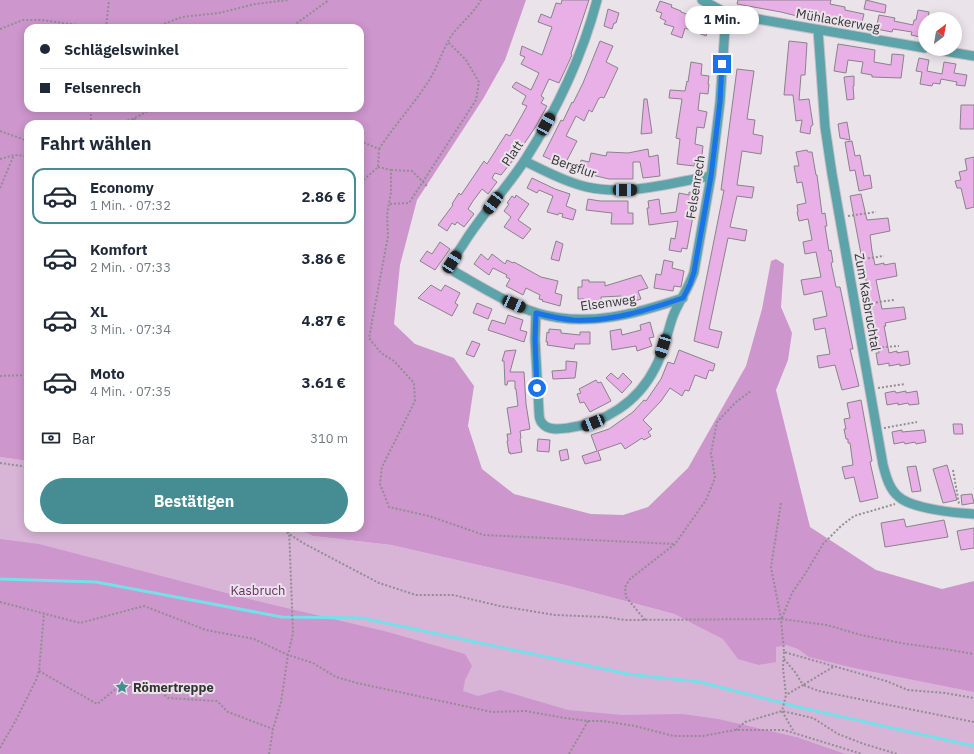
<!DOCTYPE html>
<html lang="de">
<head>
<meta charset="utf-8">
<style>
	body { margin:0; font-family:"IBM Plex Sans",sans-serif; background:#f2f2f3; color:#1f2937; height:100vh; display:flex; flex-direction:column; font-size:15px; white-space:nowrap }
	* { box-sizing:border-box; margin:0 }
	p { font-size:13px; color:#747a83 }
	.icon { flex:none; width:22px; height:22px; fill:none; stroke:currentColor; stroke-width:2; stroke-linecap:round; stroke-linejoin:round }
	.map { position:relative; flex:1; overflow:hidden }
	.details { position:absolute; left:24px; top:120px; width:340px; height:412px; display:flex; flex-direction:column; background:#fff; border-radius:12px; box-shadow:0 2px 10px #0003 }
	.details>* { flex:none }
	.hud { position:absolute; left:24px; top:24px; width:340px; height:88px; border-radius:12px; box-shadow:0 2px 10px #0003; display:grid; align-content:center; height:88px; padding:0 16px; background:#fff }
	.needle { width:26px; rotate:31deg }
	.controls { position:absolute; left:918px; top:12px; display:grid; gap:8px }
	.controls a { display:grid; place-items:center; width:44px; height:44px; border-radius:50%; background:#fff; box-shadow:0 2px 10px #0003; font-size:20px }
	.end { position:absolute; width:18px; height:18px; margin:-9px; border:5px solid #1a73e8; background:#fff; box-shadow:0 0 0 2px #fff }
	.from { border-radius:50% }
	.bubble { position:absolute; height:28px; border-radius:14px; background:#fff; box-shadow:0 2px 10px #0003; font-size:13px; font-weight:800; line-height:28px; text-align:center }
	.car { position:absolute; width:12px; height:24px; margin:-12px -6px; border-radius:5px; box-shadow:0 0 3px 1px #0007; background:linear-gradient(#222 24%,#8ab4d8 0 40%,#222 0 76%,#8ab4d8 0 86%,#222 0) }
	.hud b { display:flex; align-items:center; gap:14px; height:38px; font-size:15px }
	.hud b+b { border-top:1px solid #e0e1e3 }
	.hud i { width:10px; height:10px; background:#1f2937 }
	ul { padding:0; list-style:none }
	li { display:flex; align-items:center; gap:12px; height:56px; margin:0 8px 6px; padding:0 8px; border:2px solid transparent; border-radius:12px }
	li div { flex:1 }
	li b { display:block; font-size:15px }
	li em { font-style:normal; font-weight:800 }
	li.current { border-color:#458d93 }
	li>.icon { width:36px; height:36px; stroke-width:1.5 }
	h2 { padding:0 16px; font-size:18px; line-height:48px }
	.pay { display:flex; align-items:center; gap:10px; height:44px; padding:0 16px; font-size:15px }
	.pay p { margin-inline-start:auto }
	.action { display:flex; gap:8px; margin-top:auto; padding:8px 16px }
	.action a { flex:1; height:46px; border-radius:24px; background:#458d93; color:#fff; font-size:16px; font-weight:800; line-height:46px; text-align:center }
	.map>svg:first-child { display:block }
</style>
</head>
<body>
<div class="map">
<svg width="974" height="754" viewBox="0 0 974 754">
	<rect width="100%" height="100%" fill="#eae4ea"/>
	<!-- green -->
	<path fill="#d8b4d7" d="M0,457L28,461V528H294L313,536L391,545L565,585L674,614L690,622L974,657V754H846L797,737L757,728L602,732L0,606Z"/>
	<!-- forest -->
	<path fill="#cd96cd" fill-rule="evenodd" d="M0,0H526L505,60L483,99L417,200L400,265L394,324L415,344L454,358L474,386L468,426L482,469L514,494L591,514L623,515L648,507L688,468L746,366L762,309L771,261L776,259L784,264L781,307L792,333L788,360L776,390L810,527L876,570L942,589L974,581V692L854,668L809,657L798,649L787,645L776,647V662L759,665L738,659L723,639L674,614L565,585L391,545L313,536L294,528H360V124H28V461L0,457ZM28,28H360V108H28Z
		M0,539L39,544L257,601L388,632L465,654L472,666L465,680L463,691L478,696L500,690L568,710L622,715L682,714L718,719L797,737L846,754H0Z"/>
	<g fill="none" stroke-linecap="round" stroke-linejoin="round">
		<!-- stream -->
		<path stroke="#76dfe9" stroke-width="3" d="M0,579L96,582L282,617L362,618L628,674L700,682L798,707L974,746"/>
	</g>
	<!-- building -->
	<path fill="#e9b0e8" stroke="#898389" d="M562,0H589L571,54L572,55L559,83L549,79L541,96L544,98L541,103L547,106L536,126L514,159L501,175L495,173L492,178L497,182L488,194L482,189L473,201L468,209L474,214L464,227L457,222L455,225L452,223L447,231L438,225L453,205L452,204L459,193L461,195L484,161L487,164L506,134L510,136L521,117L527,106L522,104L526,96L512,87L516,82L531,90L539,73L521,64L525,57L520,55L522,46L542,55L552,27L538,22L541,14L551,18L556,3L561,4Z
		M738,0H831L830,4L845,7V10L864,14L861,26L820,18L819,20L805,18L781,12L737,4Z
		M866,0L886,5L885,13L864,9Z
		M660,1L672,5L671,7L681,11V12L700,19L699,21L710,25L706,36L685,28L682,38L671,34L674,27L664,24L666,21L660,18L662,13L656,11Z
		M608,9L619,13L616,23H614L612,29L604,26Z
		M918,10L929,12L928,19H925V38L911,35L912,32L893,29L892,32L876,29L879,15L895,18L894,21L913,25L914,20H916Z
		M600,41L613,46L606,62L618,68L604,98L601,97L600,98H599L592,112L589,110L584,121L576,116L566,136L577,141L565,164L561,162L560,164L543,156L561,120L563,121L572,102L573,103L583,83Z
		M789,41L807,43L805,75H801L799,100L809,99L813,125L811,126L810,134L800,132L802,120L796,121L793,95H784Z
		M838,44L875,50L874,62L891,65L892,54L904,55L901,78L872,77V75L861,73L863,62L848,60L846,73L834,71Z
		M919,58L929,60L927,71L942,74L944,62L956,64L954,73L967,75L965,86L956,85L957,82L941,79L940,84L933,83L932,86L920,84L922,72L916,71Z
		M691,62L702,64L701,75L709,76L708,84H709L708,94L700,93L698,110L707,112L704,128L697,127L695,144L703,146L701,163L695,162L694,166L677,164L680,139L676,138L682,99L669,98L670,90L685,91L687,81L688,82Z
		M737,69L754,71L747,119L755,120L753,134L763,136L761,154L742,151L737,185L754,187L752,198L737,196L730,227L747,230L745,241L728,238L709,329L722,332L718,348L694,341L724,190H721Z
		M854,76V86H853L854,99L847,100L844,77Z
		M644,99H647L652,133L641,134Z
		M961,105H974V129H960Z
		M847,122L850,140L840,138L838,124Z
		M852,141L855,156L860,155L864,176L870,175L872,188L859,191L855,170L850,171L845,142Z
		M648,149L649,157L658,155L660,176L643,178L640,162H633V179H609L579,172L581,160L589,162L591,153L606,156L607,152L628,153Z
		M807,150L808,152H812L816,175H817L822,214L825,213L827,226H825L829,251L831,250L833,262L831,263L836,287H840L853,349H850L859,386L842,390L835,365L819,368L817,356L830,354L825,328L815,330L813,319L827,316L822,291L804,295L801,280L821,277L816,252L805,254L803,242L812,240L808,219L799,221L797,212H798L797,205L806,203L802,182L797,183L794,166H799L796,152Z
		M974,157V207L966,209L961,188H957L955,181L961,180L959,172L967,170L965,159Z
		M532,178L555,189L570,194L566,206L576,210L573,220L562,217L563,214L559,213L558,215L547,212L553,196L539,190L537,193L527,188Z
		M689,192L697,194L687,249L682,248L681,252L669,250L671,238L675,239L678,221L649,225L647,208H649L648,201L659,199L661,214L676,212L679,193L689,195Z
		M861,194L867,220L888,218L890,231L870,235L872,251L875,265L884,263V265L895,263L897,276L876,280L882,309L904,307L906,319L885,323L886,326H884L889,353L897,351V353L908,351L910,364L900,366V364L889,366V363L878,365L876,353H879L876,333L850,196Z
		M516,195L529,204L518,220L531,229L523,239L504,227L511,217L504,211L509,204L507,203L512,196L515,198Z
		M588,199L600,201H628V213H633V224H611L612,213L586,210Z
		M556,241L563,244L559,261L551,259Z
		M440,242L450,249L435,270L420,261L427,251L432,254Z
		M481,254L488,260L492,254L505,264L507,260L513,263L514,262L541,277L558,281L555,293L562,295L560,306L542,301L543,300L539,299L540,295L526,288L523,295L506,286L510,279L506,277L507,275L493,268L489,275L474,264Z
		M664,260L673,262L672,268L684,271L681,287L674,286L673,291L654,288L656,274L661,275Z
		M641,275L648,288L638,291L641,299L623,305L621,296L601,297V308L585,309L584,299H578V287H582V280H589V282H605V286Z
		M431,285L441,291L445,285L460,293L455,303L458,305L452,316L418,298Z
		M477,303L492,309L488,319L473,313Z
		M508,315L523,320L520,330L527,332L524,342L488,330L492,320L505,324Z
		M650,322L654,337L649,338L652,346L637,351L636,346L612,350L610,331L621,329L622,335L641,330L640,325Z
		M549,329L561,330V333L580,335V332H590V344H575L574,349L547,345L548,342H546L547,332L549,333Z
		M472,341L480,344L474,357L466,354Z
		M516,350L510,372H524L526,404L530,429L520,431L521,438L520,439L522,452L510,454V452L509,453L507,441H508L507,434H511L507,408L518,406L516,389H515V381H508L507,385H505L504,361H502L505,351Z
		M679,350L715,364L713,371L709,370L706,379L695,375L689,391L685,390L682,396L670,388L661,401L643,420L652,429L648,432L651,436L644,440L642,438L625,449L621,443L598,451L601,460L585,464L582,456L597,451L591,435L609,429L633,412L644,400L646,401L661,379L668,362L674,364Z
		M566,361L577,362L575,378L553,379L552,371L566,370Z
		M611,373L618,379L623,373L632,382L622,393L606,378Z
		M596,380L598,383L601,382L611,401L590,412L584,402L580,403L577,394L581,393L579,389Z
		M895,391L896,393L906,391V393L917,391L919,404L909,405L908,403L898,405V403L887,405L885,393Z
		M861,400L872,461L870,462L878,498L860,502L854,477L845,479L842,467L853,465L850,443H848V439H846L844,429H846L844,419L850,418L847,403Z
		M953,424H962L963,434H954Z
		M902,430V432L924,430L926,442L916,444L915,442L905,444L904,442L894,444L892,432Z
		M538,439L550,440L549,452L537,451Z
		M567,449L569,459L561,461L559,451Z
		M947,465L957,500L943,503L933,469Z
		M916,466L921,491L912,492L907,467Z
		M972,494L974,503L962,505L961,495Z
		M904,519L906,527L944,520L948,537L885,547L881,523Z
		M974,528V548L961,550L957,531Z"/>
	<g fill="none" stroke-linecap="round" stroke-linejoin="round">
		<!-- street casing -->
		<g stroke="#c6c0c6" stroke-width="11">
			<path id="street" d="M597,0C582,57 556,111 525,160C506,189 482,214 464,243C459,251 453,258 451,267L455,272C480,286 508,304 537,313C586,328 636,314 683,298
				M702,0L726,13L740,16L925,48
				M818,30L825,127L832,174L883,465C886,476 889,489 899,497C913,509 956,513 974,514
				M932,49L974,56
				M524,161C544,170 564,182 587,187C629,196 670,183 711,176
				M536,313L535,339L539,412C539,415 540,421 542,423C548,431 560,429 568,428C605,423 638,402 655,368C664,352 667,333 673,316C679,301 689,288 694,272L711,176L720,102L726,13"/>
		</g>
		<!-- path -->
		<path stroke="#918d91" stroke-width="2" stroke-dasharray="2 2" stroke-linecap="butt" d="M106,28L109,0
			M153,28L182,17L219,13L255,4L288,0
			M290,28L329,0
			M0,29L23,20H42L98,28
			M91,124V108
			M116,124L135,118L153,108
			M133,124L135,118
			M0,131L28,141
			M360,141L379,149L378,167L360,183
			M379,149C394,126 413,105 428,82C438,67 442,50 452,35C461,23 473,14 481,0
			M0,159L14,155L28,156
			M378,167L391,170V192L387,215L388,236L369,338L381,353L394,361L414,383L415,401L382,467L380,484L389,507L429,516L484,535L675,544
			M391,170L412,171L427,186
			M0,188L14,155
			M390,204L409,203L476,100L479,82L466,60L448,42
			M848,216L876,212
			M856,260L884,256
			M864,304L894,300
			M870,348L899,346
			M0,376L28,375
			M878,388L905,384
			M884,428L917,422
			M0,463L28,467
			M953,470L959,504
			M781,503L771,567L781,619L784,652L886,681L908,690L945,693L974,698
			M280,528L303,543L379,583L416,595H453L500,606L555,615L605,617L625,620L781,619L827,625L861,635L906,644L945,649L974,654
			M0,602L80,623L144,606L206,630L254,639L288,655L313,663L336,677L357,683L492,712L525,711L565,718L588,721H603L635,726L674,736H703L735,730H784L862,754
			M782,618L792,593L805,574L823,544L841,526L854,516L895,504
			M645,620L626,597L625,587L630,579L675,544L706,500L715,478L711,453L717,422L736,402L751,391
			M784,652L783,668L786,695L782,711L794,732
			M784,659L795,672L803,685L786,695
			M833,667L803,685L819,691L974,722
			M39,671L97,704L117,688L151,684L168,698L217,701L228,712L273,729
			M736,730L745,722L782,711L813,718L838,734L864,744L897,754
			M0,748L16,720L36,680L39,671L44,613
			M269,754L273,729L281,702L288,655L293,633L289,528
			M569,754L588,721"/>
		<!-- street -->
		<use href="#street" stroke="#5da3aa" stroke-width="9"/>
	</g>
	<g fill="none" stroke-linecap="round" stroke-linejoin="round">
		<!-- route -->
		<path stroke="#1a73e8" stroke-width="5" d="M537,388L535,339L536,313C548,316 561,319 573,320C611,322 647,310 683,298L690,284L694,272L711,176L720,102L722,64"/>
	</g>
	<!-- icons -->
	<defs>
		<g id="sight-bare" transform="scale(1.08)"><path d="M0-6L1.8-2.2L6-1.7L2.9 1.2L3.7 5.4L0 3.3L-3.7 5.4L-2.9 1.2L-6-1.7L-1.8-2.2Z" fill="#458d93" stroke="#eae4ea" stroke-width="2.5" paint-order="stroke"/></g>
	</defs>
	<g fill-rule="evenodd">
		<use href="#sight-bare" x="122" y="687"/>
	</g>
	<g text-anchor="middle" stroke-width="4" stroke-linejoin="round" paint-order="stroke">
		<!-- street labels -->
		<g font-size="13" fill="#343234" stroke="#eae4ea">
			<text transform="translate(838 20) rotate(10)" y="5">Mühlackerweg</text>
			<text transform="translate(512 153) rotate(-56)" y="5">Platt</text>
			<text transform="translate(574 166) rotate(19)" y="5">Bergflur</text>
			<text transform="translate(695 187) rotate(-81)" y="5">Felsenrech</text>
			<text transform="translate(608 302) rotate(-8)" y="5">Elsenweg</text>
			<text transform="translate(868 302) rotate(80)" y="5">Zum Kasbruchtal</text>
		</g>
		<!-- park labels -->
		<g font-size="13" fill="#6a296b" stroke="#eae4ea">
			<text x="258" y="595">Kasbruch</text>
		</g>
		<!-- poi labels -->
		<g font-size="13" font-weight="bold" fill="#343234" stroke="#eae4ea" text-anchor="start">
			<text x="133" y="692">Römertreppe</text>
		</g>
	</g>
</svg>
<div class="controls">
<a><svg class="needle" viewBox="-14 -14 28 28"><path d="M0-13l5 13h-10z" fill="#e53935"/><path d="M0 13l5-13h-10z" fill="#747a83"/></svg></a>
</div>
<i class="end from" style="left:537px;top:388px"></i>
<i class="end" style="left:722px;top:64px"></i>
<div class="bubble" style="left:685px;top:6px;width:74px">1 Min.</div>
<i class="car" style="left:546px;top:124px;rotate:29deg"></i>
<i class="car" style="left:625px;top:190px;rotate:90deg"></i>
<i class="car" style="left:493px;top:203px;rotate:217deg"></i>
<i class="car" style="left:452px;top:262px;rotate:33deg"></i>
<i class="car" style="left:514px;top:304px;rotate:114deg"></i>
<i class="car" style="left:663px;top:346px;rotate:197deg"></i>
<i class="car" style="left:593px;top:423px;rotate:248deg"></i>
<div class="hud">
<b><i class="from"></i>Schlägelswinkel</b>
<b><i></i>Felsenrech</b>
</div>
<section class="details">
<h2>Fahrt wählen</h2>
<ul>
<li class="current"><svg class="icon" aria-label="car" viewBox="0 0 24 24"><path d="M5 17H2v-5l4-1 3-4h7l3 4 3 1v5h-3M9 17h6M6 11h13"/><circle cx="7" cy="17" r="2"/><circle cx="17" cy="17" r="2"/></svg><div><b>Economy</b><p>1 Min. · 07:32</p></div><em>2.86 €</em></li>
<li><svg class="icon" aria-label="car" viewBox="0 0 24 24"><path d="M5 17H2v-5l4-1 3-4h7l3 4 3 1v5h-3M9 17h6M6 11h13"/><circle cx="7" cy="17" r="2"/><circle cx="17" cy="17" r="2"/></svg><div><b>Komfort</b><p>2 Min. · 07:33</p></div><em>3.86 €</em></li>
<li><svg class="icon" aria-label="car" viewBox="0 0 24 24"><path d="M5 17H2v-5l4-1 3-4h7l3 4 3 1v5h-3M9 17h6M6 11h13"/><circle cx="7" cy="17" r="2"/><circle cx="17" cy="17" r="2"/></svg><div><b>XL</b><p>3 Min. · 07:34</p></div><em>4.87 €</em></li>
<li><svg class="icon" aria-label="car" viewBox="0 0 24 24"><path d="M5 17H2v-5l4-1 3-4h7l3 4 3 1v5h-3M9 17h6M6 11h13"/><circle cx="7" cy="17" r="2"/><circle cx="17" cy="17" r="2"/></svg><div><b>Moto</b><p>4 Min. · 07:35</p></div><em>3.61 €</em></li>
</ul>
<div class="pay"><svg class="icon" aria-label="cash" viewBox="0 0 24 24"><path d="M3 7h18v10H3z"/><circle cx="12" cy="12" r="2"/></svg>Bar<p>310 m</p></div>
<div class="action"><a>Bestätigen</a></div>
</section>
</div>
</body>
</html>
